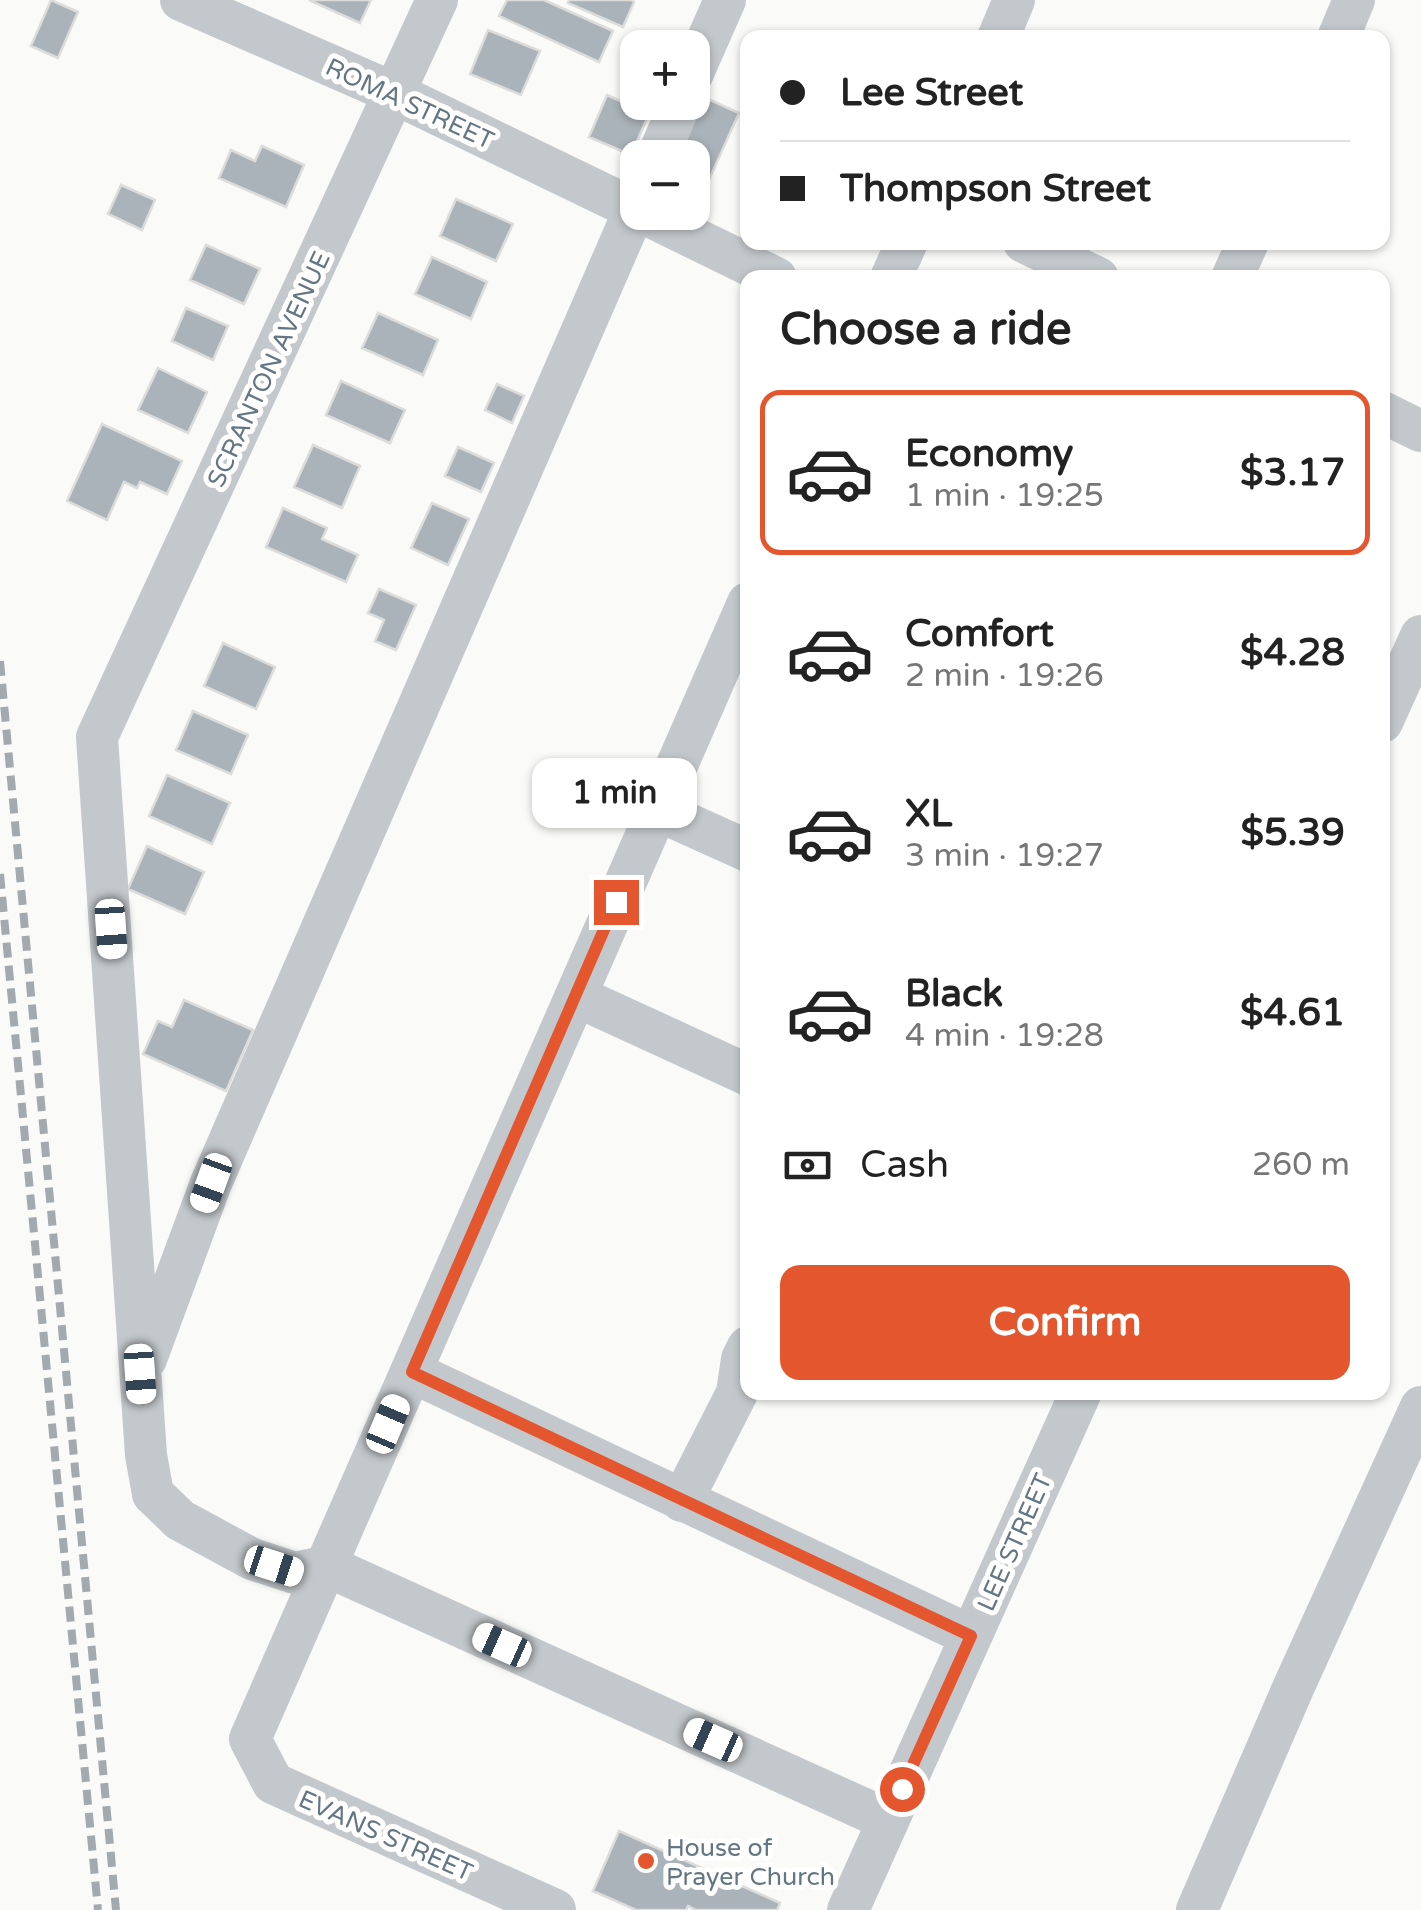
<!DOCTYPE html>
<html lang="en">
<head>
<meta charset="utf-8">
<style>
	body { margin:0; font-family:"Varela Round",sans-serif; background:#f2f2f2; color:#222; height:100vh; display:flex; flex-direction:column; font-size:38px; white-space:nowrap }
	* { box-sizing:border-box; margin:0 }
	p { font-size:32px; color:#767676 }
	.icon { flex:none; width:55px; height:55px; fill:none; stroke:currentColor; stroke-width:2; stroke-linecap:round; stroke-linejoin:round }
	.map { position:relative; flex:1; overflow:hidden }
	.side { position:absolute; left:740px; top:270px; width:650px; height:1130px; display:flex; flex-direction:column; background:#fff; border-radius:20px; box-shadow:0 2px 8px #0004 }
	.side>* { flex:none }
	.banner { position:absolute; left:740px; top:30px; width:650px; height:220px; border-radius:20px; box-shadow:0 2px 8px #0004; display:grid; align-content:center; height:220px; padding:0 40px; background:#fff }
	.controls { position:absolute; left:620px; top:30px; display:grid; gap:20px }
	.controls a { display:grid; place-items:center; width:90px; height:90px; border-radius:20px; background:#fff; box-shadow:0 2px 8px #0004; font-size:50px }
	.end { position:absolute; width:45px; height:45px; margin:-22px; border:12px solid #e4572e; background:#fff; box-shadow:0 0 0 5px #fff }
	.from { border-radius:50% }
	.bubble { position:absolute; height:70px; border-radius:20px; background:#fff; box-shadow:0 2px 8px #0004; font-size:32px; font-weight:700; line-height:70px; text-align:center }
	.car { position:absolute; width:30px; height:60px; margin:-30px -15px; border-radius:12px; box-shadow:0 0 8px 2px #0007; background:linear-gradient(#fff 24%,#345 0 40%,#fff 0 76%,#345 0 86%,#fff 0) }
	.banner b { display:flex; align-items:center; gap:35px; height:95px; font-size:38px }
	.banner b+b { border-top:2px solid #e0e0e0 }
	.banner i { width:25px; height:25px; background:#222 }
	ul { padding:0; list-style:none }
	li { display:flex; align-items:center; gap:30px; height:165px; margin:0 20px 15px; padding:0 20px; border:5px solid transparent; border-radius:20px }
	li div { flex:1 }
	li b { display:block; font-size:38px }
	li em { font-style:normal; font-weight:700 }
	li.active { border-color:#e4572e }
	li>.icon { width:90px; height:90px; stroke-width:1.5 }
	h2 { padding:0 40px; font-size:45px; line-height:120px }
	.pay { display:flex; align-items:center; gap:25px; height:110px; padding:0 40px; font-size:38px }
	.pay p { margin-inline-start:auto }
	.primary-button { display:flex; gap:20px; margin-top:auto; padding:20px 40px }
	.primary-button a { flex:1; height:115px; border-radius:20px; background:#e4572e; color:#fff; font-size:40px; font-weight:700; line-height:115px; text-align:center }
	.map>svg:first-child { display:block }
</style>
</head>
<body>
<div class="map">
<svg width="1421" height="1910" viewBox="0 0 1421 1910">
	<rect width="100%" height="100%" fill="#fafaf8"/>
	<!-- building -->
	<path fill="#aab3b9" stroke="#dcdcda" stroke-width="2.5" d="M51,0L78,12L58,58L31,46Z
		M309,0H371L360,23Z
		M507,0H544L613,31L599,62L499,16Z
		M569,0H631L634,2L623,27L568,3Z
		M488,30L540,51L521,95L470,74Z
		M697,94L739,113L704,191L692,186V158H669Z
		M607,95L649,114L631,155L589,137Z
		M262,146L304,165L286,207L219,178L231,150L255,161Z
		M121,185L155,200L142,230L108,214Z
		M456,199L513,224L496,261L440,236Z
		M206,245L260,269L244,304L190,280Z
		M432,257L487,282L471,319L415,294Z
		M186,308L228,326L213,360L172,341Z
		M378,313L438,340L423,375L362,348Z
		M158,368L207,392L188,433L138,410Z
		M341,381L405,410L390,443L326,415Z
		M497,384L524,396L512,423L485,410Z
		M102,424L182,461L167,494L140,482L137,488L124,482L107,520L67,501Z
		M313,445L360,466L342,508L294,487Z
		M458,447L494,463L481,492L445,476Z
		M432,503L469,519L448,565L411,548Z
		M283,508L327,528L322,539L358,555L346,582L266,547Z
		M379,589L416,605L396,650L375,641L384,620L368,613Z
		M223,643L275,667L256,709L204,686Z
		M193,711L248,735L231,774L176,750Z
		M167,775L230,803L212,844L149,816Z
		M147,846L204,872L185,914L128,889Z
		M184,1000L253,1030L226,1091L143,1054L158,1021L172,1027Z
		M619,1831L780,1903L777,1910H696L688,1906L686,1910H636L593,1891Z"/>
	<g fill="none" stroke-linecap="round" stroke-linejoin="round">
		<!-- minor -->
		<path stroke="#c3c8cc" stroke-width="42" d="M181,0L396,94L638,211
			M437,0L97,737L146,1455L153,1494L180,1520L252,1559L295,1573L327,1566L888,1820
			M998,38L1014,0
			M1338,38L1354,0
			M692,75L725,0
			M657,158L681,102
			M641,212L776,278
			M1024,242L1098,278
			M891,278L907,242
			M1232,278L1248,242
			M1382,412L1421,431
			M1382,722L1421,636
			M657,810L748,851
			M576,996L748,1075
			M146,1359L211,1183L638,202
			M412,1372L971,1636
			M682,1501L737,1393L742,1359L748,1347
			M555,1910L273,1783L250,1739L748,603
			M848,1910L1081,1392
			M1197,1910L1294,1686L1421,1407"/>
		<!-- rail -->
		<path stroke="#a2aab0" stroke-width="8" stroke-dasharray="15 8" stroke-linecap="butt" d="M0,661L116,1910
			M0,874L98,1910"/>
	</g>
	<g fill="none" stroke-linecap="round" stroke-linejoin="round">
		<!-- route -->
		<path stroke="#e4572e" stroke-width="12" d="M616,902L412,1372L971,1636L902,1789"/>
	</g>
	<!-- markers -->
	<circle fill="#e4572e" stroke="#fff" stroke-width="4" cx="646" cy="1861" r="10"/>
	<g text-anchor="middle" stroke-width="10" stroke-linejoin="round" paint-order="stroke">
		<!-- street labels -->
		<g font-size="25" fill="#657683" stroke="#fff">
			<text transform="translate(410 103) rotate(25)" y="9">ROMA STREET</text>
			<text transform="translate(268 369) rotate(-65)" y="9">SCRANTON AVENUE</text>
			<text transform="translate(1014 1542) rotate(-66)" y="9">LEE STREET</text>
			<text transform="translate(386 1835) rotate(24)" y="9">EVANS STREET</text>
		</g>
		<!-- poi labels -->
		<g font-size="25" fill="#657683" stroke="#fff" text-anchor="start">
			<text x="666" y="1856">House of<tspan x="666" dy="29">Prayer Church</tspan></text>
		</g>
	</g>
</svg>
<div class="controls">
<a>+</a>
<a>−</a>
</div>
<i class="end from" style="left:902px;top:1789px"></i>
<i class="end" style="left:616px;top:902px"></i>
<div class="bubble" style="left:532px;top:758px;width:165px">1 min</div>
<i class="car" style="left:111px;top:929px;rotate:176deg"></i>
<i class="car" style="left:211px;top:1183px;rotate:200deg"></i>
<i class="car" style="left:140px;top:1374px;rotate:176deg"></i>
<i class="car" style="left:388px;top:1424px;rotate:23deg"></i>
<i class="car" style="left:274px;top:1566px;rotate:108deg"></i>
<i class="car" style="left:502px;top:1645px;rotate:294deg"></i>
<i class="car" style="left:713px;top:1740px;rotate:294deg"></i>
<div class="banner">
<b><i class="from"></i>Lee Street</b>
<b><i></i>Thompson Street</b>
</div>
<section class="side">
<h2>Choose a ride</h2>
<ul>
<li class="active"><svg class="icon" aria-label="car" viewBox="0 0 24 24"><path d="M5 17H2v-5l4-1 3-4h7l3 4 3 1v5h-3M9 17h6M6 11h13"/><circle cx="7" cy="17" r="2"/><circle cx="17" cy="17" r="2"/></svg><div><b>Economy</b><p>1 min · 19:25</p></div><em>$3.17</em></li>
<li><svg class="icon" aria-label="car" viewBox="0 0 24 24"><path d="M5 17H2v-5l4-1 3-4h7l3 4 3 1v5h-3M9 17h6M6 11h13"/><circle cx="7" cy="17" r="2"/><circle cx="17" cy="17" r="2"/></svg><div><b>Comfort</b><p>2 min · 19:26</p></div><em>$4.28</em></li>
<li><svg class="icon" aria-label="car" viewBox="0 0 24 24"><path d="M5 17H2v-5l4-1 3-4h7l3 4 3 1v5h-3M9 17h6M6 11h13"/><circle cx="7" cy="17" r="2"/><circle cx="17" cy="17" r="2"/></svg><div><b>XL</b><p>3 min · 19:27</p></div><em>$5.39</em></li>
<li><svg class="icon" aria-label="car" viewBox="0 0 24 24"><path d="M5 17H2v-5l4-1 3-4h7l3 4 3 1v5h-3M9 17h6M6 11h13"/><circle cx="7" cy="17" r="2"/><circle cx="17" cy="17" r="2"/></svg><div><b>Black</b><p>4 min · 19:28</p></div><em>$4.61</em></li>
</ul>
<div class="pay"><svg class="icon" aria-label="cash" viewBox="0 0 24 24"><path d="M3 7h18v10H3z"/><circle cx="12" cy="12" r="2"/></svg>Cash<p>260 m</p></div>
<div class="primary-button"><a>Confirm</a></div>
</section>
</div>
</body>
</html>
